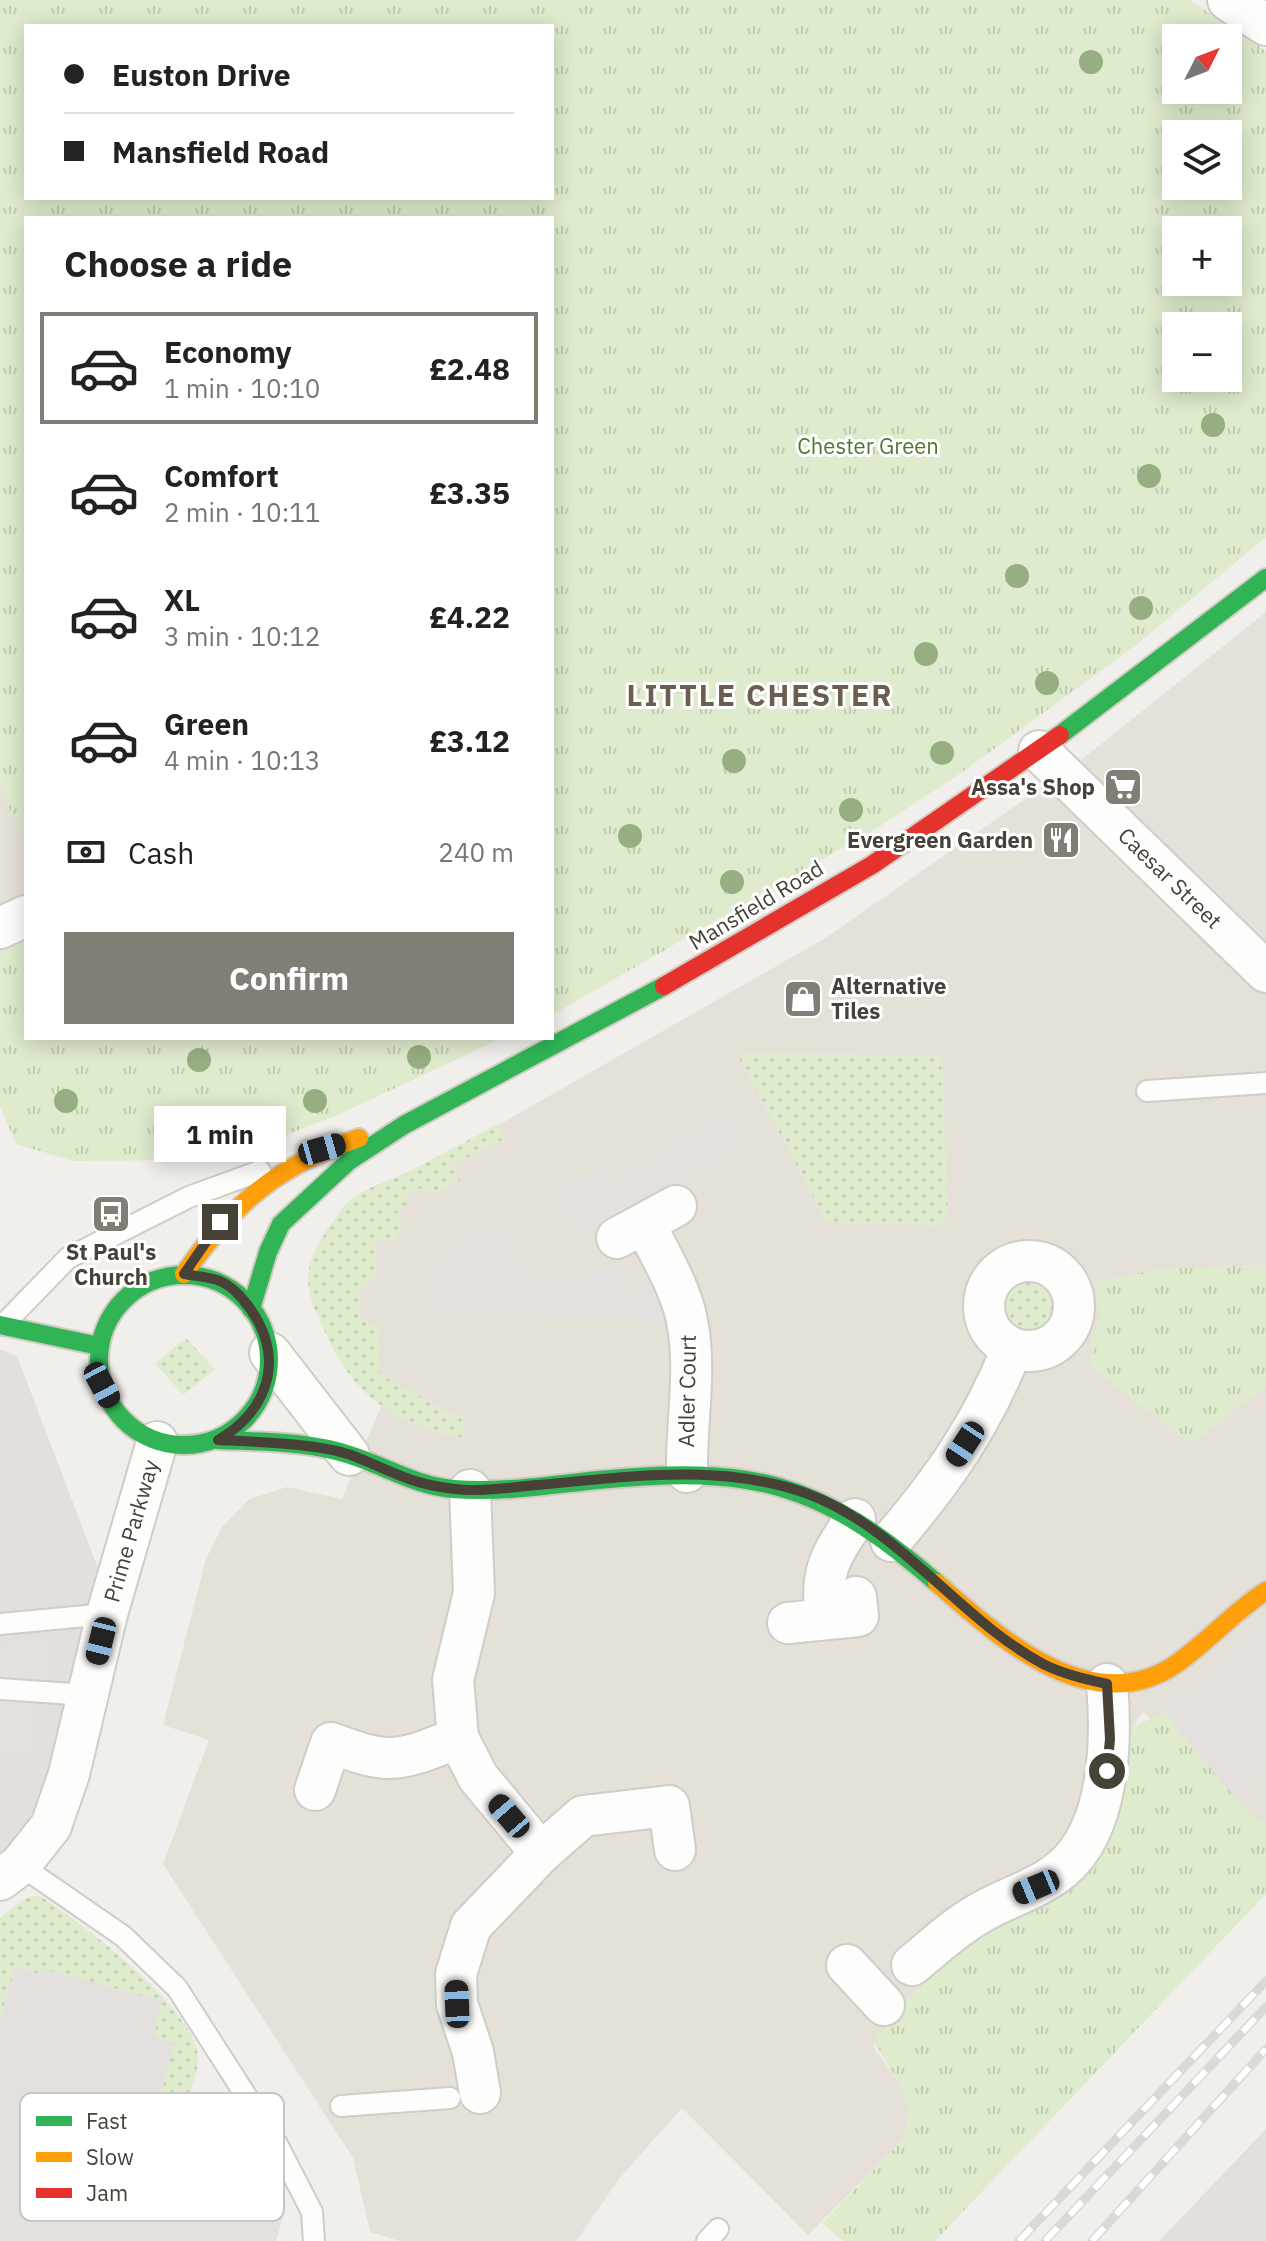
<!DOCTYPE html>
<html lang="en">
<head>
<meta charset="utf-8">
<style>
	body { margin:0; font-family:"IBM Plex Sans",sans-serif; background:#f2f2f2; color:#222; height:100vh; display:flex; flex-direction:column; font-size:30px; white-space:nowrap }
	* { box-sizing:border-box; margin:0 }
	p { font-size:26px; color:#767676 }
	.icon { flex:none; width:44px; height:44px; fill:none; stroke:currentColor; stroke-width:2; stroke-linecap:round; stroke-linejoin:round }
	.map { position:relative; flex:1; overflow:hidden }
	.panel { position:absolute; left:24px; top:216px; width:530px; height:824px; display:flex; flex-direction:column; background:#fff; border-radius:0px; box-shadow:0 4px 20px #0003 }
	.panel>* { flex:none }
	.banner { position:absolute; left:24px; top:24px; width:530px; height:176px; border-radius:0px; box-shadow:0 4px 20px #0003; display:grid; align-content:center; height:176px; padding:0 40px; background:#fff }
	.needle { width:52px; rotate:48deg }
	.tools { position:absolute; left:1162px; top:24px; display:grid; gap:16px }
	.tools a { display:grid; place-items:center; width:80px; height:80px; border-radius:0px; background:#fff; box-shadow:0 4px 20px #0003; font-size:40px }
	.end { position:absolute; width:36px; height:36px; margin:-18px; border:10px solid #474137; background:#fff; box-shadow:0 0 0 4px #fff }
	.from { border-radius:50% }
	.bubble { position:absolute; height:56px; border-radius:0px; background:#fff; box-shadow:0 4px 20px #0003; font-size:26px; font-weight:800; line-height:56px; text-align:center }
	.car { position:absolute; width:24px; height:48px; margin:-24px -12px; border-radius:10px; box-shadow:0 0 6px 2px #0007; background:linear-gradient(#222 24%,#8ab4d8 0 40%,#222 0 76%,#8ab4d8 0 86%,#222 0) }
	.banner b { display:flex; align-items:center; gap:28px; height:76px; font-size:30px }
	.banner b+b { border-top:2px solid #e0e0e0 }
	.banner i { width:20px; height:20px; background:#222 }
	ul { padding:0; list-style:none }
	li { display:flex; align-items:center; gap:24px; height:112px; margin:0 16px 12px; padding:0 24px; border:4px solid transparent; border-radius:0px }
	li div { flex:1 }
	li b { display:block; font-size:30px }
	li em { font-style:normal; font-weight:800 }
	li.current { border-color:#827e76 }
	li>.icon { width:72px; height:72px; stroke-width:1.5 }
	h2 { padding:0 40px; font-size:36px; line-height:96px }
	.pay { display:flex; align-items:center; gap:20px; height:88px; padding:0 40px; font-size:30px }
	.pay p { margin-inline-start:auto }
	.button { display:flex; gap:16px; margin-top:auto; padding:16px 40px }
	.button a { flex:1; height:92px; border-radius:0px; background:#827e76; color:#fff; font-size:32px; font-weight:800; line-height:92px; text-align:center }
	.map>svg:first-child { display:block }
</style>
</head>
<body>
<div class="map">
<svg width="1266" height="2241" viewBox="0 0 1266 2241">
	<defs>
		<pattern id="grass-dots" width="8" height="8" patternUnits="userSpaceOnUse" patternTransform="scale(2)"><rect width="8" height="8" fill="#dfebcd"/><path d="M2 2h.1M6 6h.1" fill="none" stroke="#c1cbb1" stroke-width="1.8" stroke-linecap="round"/></pattern>
		<pattern id="park-tufts" width="24" height="20" patternUnits="userSpaceOnUse" patternTransform="scale(2)"><rect width="24" height="20" fill="#dfebcd"/><path d="M3 7l-1-3M5 7V3M7 7l1-3M15 17l-1-3M17 17v-4M19 17l1-3" fill="none" stroke="#c1cbb1"/></pattern>
	</defs>
	<rect width="100%" height="100%" fill="#f1efec"/>
	<!-- residential -->
	<path fill="#e5e1d9" d="M1266,612V1830L1143,1712L1125,1740L1122,1796L873,2046L901,2085L909,2109L905,2138L808,2235L682,2108L619,2179L576,2241H400L370,2232L353,2158L163,1864L209,1740L163,1725L206,1559L222,1527L249,1499L287,1487L342,1499L383,1402L323,1260L453,1151L827,937L1081,760Z
		M0,761L26,820V943L0,956Z"/>
	<!-- industrial -->
	<path fill="#e3dfdb" d="M0,1349L17,1356L104,1584L37,1819L0,1863Z
		M1266,2129V2241H1159Z"/>
	<!-- grass -->
	<path fill="url(#grass-dots)" d="M737,1054L942,1055L948,1218L940,1226L827,1222Z
		M497,1124L504,1139L452,1166L460,1181L431,1195L424,1186L404,1199L408,1205L396,1213L404,1226L396,1231L398,1241H376V1279L361,1289L359,1313L369,1324L378,1325L379,1373L450,1414L463,1415L464,1438C397,1427 352,1395 325,1332C317,1315 309,1300 308,1280C307,1257 328,1227 342,1209C357,1189 383,1184 405,1173C436,1158 467,1141 497,1124Z
		M1001 1306a28 28 0 1 1 56 0a28 28 0 1 1-56 0Z
		M186,1338L215,1370L183,1395L155,1363Z
		M38,1895C79,1920 186,2003 197,2049C202,2070 188,2095 182,2115L177,2118L133,2107L134,2102L157,2106L152,2037L41,1970L38,1975L16,1967L0,2019V1918L22,1900Z"/>
	<!-- park -->
	<path fill="url(#park-tufts)" fill-rule="evenodd" d="M0,0H1190L1266,51V537L1135,646L961,773L882,825L552,1015V218H26V846L0,787ZM26,26H552V198H26ZM1176,38H1228V90H1176ZM1176,134H1228V186H1176ZM1176,230H1228V282H1176ZM1176,326H1228V378H1176Z
		M26,939V1038H502L338,1115L220,1160L73,1161L16,1144L0,1106V954Z
		M1266,1265V1386L1197,1440L1179,1436L1089,1365L1095,1350L1090,1342L1100,1318L1095,1282L1160,1269Z
		M1164,1712L1248,1813L1266,1823V1894L935,2241H843L822,2223L905,2138L909,2109L901,2085L873,2041L955,1947L1031,1907L1131,1728Z"/>
	<!-- parking -->
	<path fill="#e3e0dd" d="M728,1115L747,1140L582,1242L550,1192L603,1168L610,1182Z
		M498,1219L532,1279L565,1286L614,1264L635,1293L657,1280L673,1313L665,1321L429,1313L432,1265L446,1247Z
		M1266,1620V1760L1233,1795L1164,1712Z
		M48,1637L53,1671L32,1714L36,1750L0,1757V1644Z
		M15,1967L39,1974L41,1968L162,2001L154,2036L174,2042L158,2107L135,2103L134,2106L239,2144L235,2157L259,2163L286,2206L276,2241H0V2020Z"/>
	<g fill="none" stroke-linecap="round" stroke-linejoin="round">
		<!-- lane casing -->
		<g stroke="#cfcdc9" stroke-width="24">
			<path id="lane" d="M1147,1091L1266,1083
				M3,1325L68,1258L189,1197L260,1171
				M0,1624L107,1614
				M0,1689L87,1695
				M20,1865L123,1936L177,1988L277,2144L312,2212L314,2241
				M341,2106L450,2098
				M707,2241L718,2229"/>
		</g>
		<!-- street casing -->
		<g stroke="#cfcdc9" stroke-width="44">
			<path id="street" d="M1228,0L1266,25
				M1039,751L1266,972
				M0,928L26,916
				M645,1224C660,1255 681,1288 687,1321C697,1370 686,1422 687,1472
				M617,1238L676,1206
				M984 1306a45 45 0 1 1 90 0a45 45 0 1 1-90 0Z
				M270,1353L349,1455
				M470,1490L474,1593L453,1680L458,1738L478,1777L541,1853
				M891,1541C944,1479 981,1426 1012,1349
				M826,1617C819,1572 831,1555 855,1519
				M788,1623L858,1616L856,1597
				M315,1790L331,1743C392,1766 399,1761 458,1738
				M0,1880L20,1865L51,1826L69,1774L107,1614L157,1442
				M847,1965L884,2005
				M912,1965C934,1947 955,1927 980,1913C1007,1897 1037,1890 1062,1869C1110,1829 1112,1741 1107,1684
				M480,2093L473,2052L457,2004L456,1974L471,1926L541,1853L583,1816L669,1806L675,1850"/>
		</g>
		<!-- fast casing -->
		<g stroke="#d0ccc3" stroke-width="22">
			<path id="fast" d="M1060,735L1266,578
				M99 1360a85 85 0 1 1 170 0a85 85 0 1 1-170 0Z
				M251,1309L268,1252L281,1224L349,1161L404,1125L664,986
				M0,1325L99,1346
				M218,1440C262,1442 308,1441 350,1455C385,1466 416,1486 453,1489C501,1493 550,1485 598,1480C751,1465 820,1481 937,1583"/>
		</g>
		<!-- slow casing -->
		<g stroke="#d0ccc3" stroke-width="22">
			<path id="slow" d="M184,1274C234,1203 276,1166 359,1138
				M937,1583C998,1637 1092,1722 1176,1664C1208,1642 1233,1612 1266,1591"/>
		</g>
		<!-- jam casing -->
		<g stroke="#d0ccc3" stroke-width="22">
			<path id="jam" d="M664,986L872,865L1060,735"/>
		</g>
		<!-- lane -->
		<use href="#lane" stroke="#fdfdfc" stroke-width="20"/>
		<!-- street -->
		<use href="#street" stroke="#fdfdfc" stroke-width="40"/>
		<!-- fast -->
		<use href="#fast" stroke="#30b455" stroke-width="18"/>
		<!-- slow -->
		<use href="#slow" stroke="#ff9f0a" stroke-width="18"/>
		<!-- jam -->
		<use href="#jam" stroke="#e5322d" stroke-width="18"/>
		<!-- rail casing -->
		<g stroke="#d9d9d8" stroke-width="9">
			<path id="rail" d="M1019,2241L1266,1981
				M1045,2241L1266,2007
				M1092,2241L1266,2049"/>
		</g>
		<!-- rail -->
		<use href="#rail" stroke="#fff" stroke-width="6" stroke-dasharray="18" stroke-linecap="butt"/>
	</g>
	<!-- trees -->
	<g fill="#96ae82">
		<circle cx="1091" cy="62" r="12"/>
		<circle cx="1213" cy="425" r="12"/>
		<circle cx="1149" cy="476" r="12"/>
		<circle cx="1017" cy="576" r="12"/>
		<circle cx="1141" cy="608" r="12"/>
		<circle cx="926" cy="654" r="12"/>
		<circle cx="1047" cy="683" r="12"/>
		<circle cx="942" cy="753" r="12"/>
		<circle cx="734" cy="761" r="12"/>
		<circle cx="851" cy="810" r="12"/>
		<circle cx="630" cy="836" r="12"/>
		<circle cx="732" cy="882" r="12"/>
		<circle cx="419" cy="1057" r="12"/>
		<circle cx="199" cy="1060" r="12"/>
		<circle cx="66" cy="1101" r="12"/>
		<circle cx="315" cy="1101" r="12"/>
	</g>
	<g fill="none" stroke-linecap="round" stroke-linejoin="round">
		<!-- route -->
		<path stroke="#474137" stroke-width="10" d="M220,1222L184,1274C195,1276 210,1277 220,1281C236,1288 250,1307 258,1321C283,1368 263,1414 218,1440C256,1442 317,1443 351,1455C397,1473 412,1486 466,1490C489,1491 514,1487 538,1485C629,1477 720,1462 808,1494C901,1529 958,1618 1043,1664C1063,1674 1085,1679 1107,1684L1110,1739L1107,1771"/>
	</g>
	<!-- icons -->
	<defs>
		<g id="supermarket-square" transform="scale(2)"><rect x="-9" y="-9" width="18" height="18" rx="4" fill="#827e76" stroke="#fff"/><path d="M-6-5.5h2.5l.6 2H6L4.5 2H-2.5L-4.4-4H-6ZM-1.5 3.2a1.3 1.3 0 1 0 .1 0ZM3 3.2a1.3 1.3 0 1 0 .1 0Z" fill="#fff"/></g>
		<g id="restaurant-square" transform="scale(2)"><rect x="-9" y="-9" width="18" height="18" rx="4" fill="#827e76" stroke="#fff"/><path d="M-5-6h1v4h1v-4h1v4h1v-4h1v5L-1.5 .5V6h-2V.5L-5-1ZM5-6V6H3V1.5H1.5Q1.5-4 5-6Z" fill="#fff"/></g>
		<g id="shop-square" transform="scale(2)"><rect x="-9" y="-9" width="18" height="18" rx="4" fill="#827e76" stroke="#fff"/><path d="M-5-2.5h2.3a2.7 3.5 0 0 1 5.4 0H5L5.5 6h-11ZM-1.5-2.5h3a1.5 2.3 0 0 0-3 0Z" fill="#fff"/></g>
		<g id="bus-square" transform="scale(2)"><rect x="-9" y="-9" width="18" height="18" rx="4" fill="#827e76" stroke="#fff"/><path d="M-5-6H5V4H4V6H2V4H-2V6H-4V4H-5ZM-3.5-4V0h7V-4ZM-3.5 1.2v1.5H-2V1.2ZM2 1.2v1.5H3.5V1.2Z" fill="#fff"/></g>
	</defs>
	<g fill-rule="evenodd">
		<use href="#supermarket-square" x="1123" y="787"/>
		<use href="#restaurant-square" x="1061" y="840"/>
		<use href="#shop-square" x="803" y="999"/>
		<use href="#bus-square" x="111" y="1214"/>
	</g>
	<g text-anchor="middle" stroke-width="6" stroke-linejoin="round" paint-order="stroke">
		<!-- park labels -->
		<g font-size="22" fill="#4c782c" stroke="#fff">
			<text x="868" y="454">Chester Green</text>
		</g>
		<!-- poi labels -->
		<g font-size="22" font-weight="bold" fill="#474137" stroke="#fff" text-anchor="end">
			<text x="1095" y="795">Assa's Shop</text>
			<text x="1033" y="848">Evergreen Garden</text>
			<text x="831" y="994" text-anchor="start">Alternative<tspan x="831" dy="25">Tiles</tspan></text>
			<text x="111" y="1260" text-anchor="middle">St Paul's<tspan x="111" dy="25">Church</tspan></text>
		</g>
		<!-- street labels -->
		<g font-size="22" fill="#474137" stroke="#fff">
			<text transform="translate(1170 878) rotate(44)" y="8">Caesar Street</text>
			<text transform="translate(756 905) rotate(-31)" y="8">Mansfield Road</text>
			<text transform="translate(687 1391) rotate(-89)" y="8">Adler Court</text>
			<text transform="translate(131 1531) rotate(-74)" y="8">Prime Parkway</text>
		</g>
		<!-- district labels -->
		<g font-size="30" font-weight="bold" letter-spacing="2" fill="#6a5e4f" stroke="#fff">
			<text x="760" y="706">LITTLE CHESTER</text>
		</g>
	</g>
	<!-- legend -->
	<rect x="20" y="2093" width="264" height="128" rx="12" fill="#fff" stroke="#c8c6c3" stroke-width="2"/>
	<rect x="36" y="2116" width="36" height="10" fill="#30b455"/>
	<rect x="36" y="2152" width="36" height="10" fill="#ff9f0a"/>
	<rect x="36" y="2188" width="36" height="10" fill="#e5322d"/>
	<g font-size="22" fill="#474137">
		<text x="86" y="2129">Fast</text>
		<text x="86" y="2165">Slow</text>
		<text x="86" y="2201">Jam</text>
	</g>
</svg>
<div class="tools">
<a><svg class="needle" viewBox="-14 -14 28 28"><path d="M0-13l5 13h-10z" fill="#e53935"/><path d="M0 13l5-13h-10z" fill="#767676"/></svg></a>
<a><svg class="icon" aria-label="layers" viewBox="0 0 24 24"><path d="M12 4l9 5-9 5-9-5zM3 14l9 5 9-5"/></svg></a>
<a>+</a>
<a>−</a>
</div>
<i class="end from" style="left:1107px;top:1771px"></i>
<i class="end" style="left:220px;top:1222px"></i>
<div class="bubble" style="left:154px;top:1106px;width:132px">1 min</div>
<i class="car" style="left:322px;top:1149px;rotate:74deg"></i>
<i class="car" style="left:102px;top:1385px;rotate:152deg"></i>
<i class="car" style="left:965px;top:1444px;rotate:213deg"></i>
<i class="car" style="left:101px;top:1641px;rotate:194deg"></i>
<i class="car" style="left:509px;top:1816px;rotate:319deg"></i>
<i class="car" style="left:1036px;top:1887px;rotate:247deg"></i>
<i class="car" style="left:457px;top:2004px;rotate:358deg"></i>
<div class="banner">
<b><i class="from"></i>Euston Drive</b>
<b><i></i>Mansfield Road</b>
</div>
<section class="panel">
<h2>Choose a ride</h2>
<ul>
<li class="current"><svg class="icon" aria-label="car" viewBox="0 0 24 24"><path d="M5 17H2v-5l4-1 3-4h7l3 4 3 1v5h-3M9 17h6M6 11h13"/><circle cx="7" cy="17" r="2"/><circle cx="17" cy="17" r="2"/></svg><div><b>Economy</b><p>1 min · 10:10</p></div><em>£2.48</em></li>
<li><svg class="icon" aria-label="car" viewBox="0 0 24 24"><path d="M5 17H2v-5l4-1 3-4h7l3 4 3 1v5h-3M9 17h6M6 11h13"/><circle cx="7" cy="17" r="2"/><circle cx="17" cy="17" r="2"/></svg><div><b>Comfort</b><p>2 min · 10:11</p></div><em>£3.35</em></li>
<li><svg class="icon" aria-label="car" viewBox="0 0 24 24"><path d="M5 17H2v-5l4-1 3-4h7l3 4 3 1v5h-3M9 17h6M6 11h13"/><circle cx="7" cy="17" r="2"/><circle cx="17" cy="17" r="2"/></svg><div><b>XL</b><p>3 min · 10:12</p></div><em>£4.22</em></li>
<li><svg class="icon" aria-label="car" viewBox="0 0 24 24"><path d="M5 17H2v-5l4-1 3-4h7l3 4 3 1v5h-3M9 17h6M6 11h13"/><circle cx="7" cy="17" r="2"/><circle cx="17" cy="17" r="2"/></svg><div><b>Green</b><p>4 min · 10:13</p></div><em>£3.12</em></li>
</ul>
<div class="pay"><svg class="icon" aria-label="cash" viewBox="0 0 24 24"><path d="M3 7h18v10H3z"/><circle cx="12" cy="12" r="2"/></svg>Cash<p>240 m</p></div>
<div class="button"><a>Confirm</a></div>
</section>
</div>
</body>
</html>
